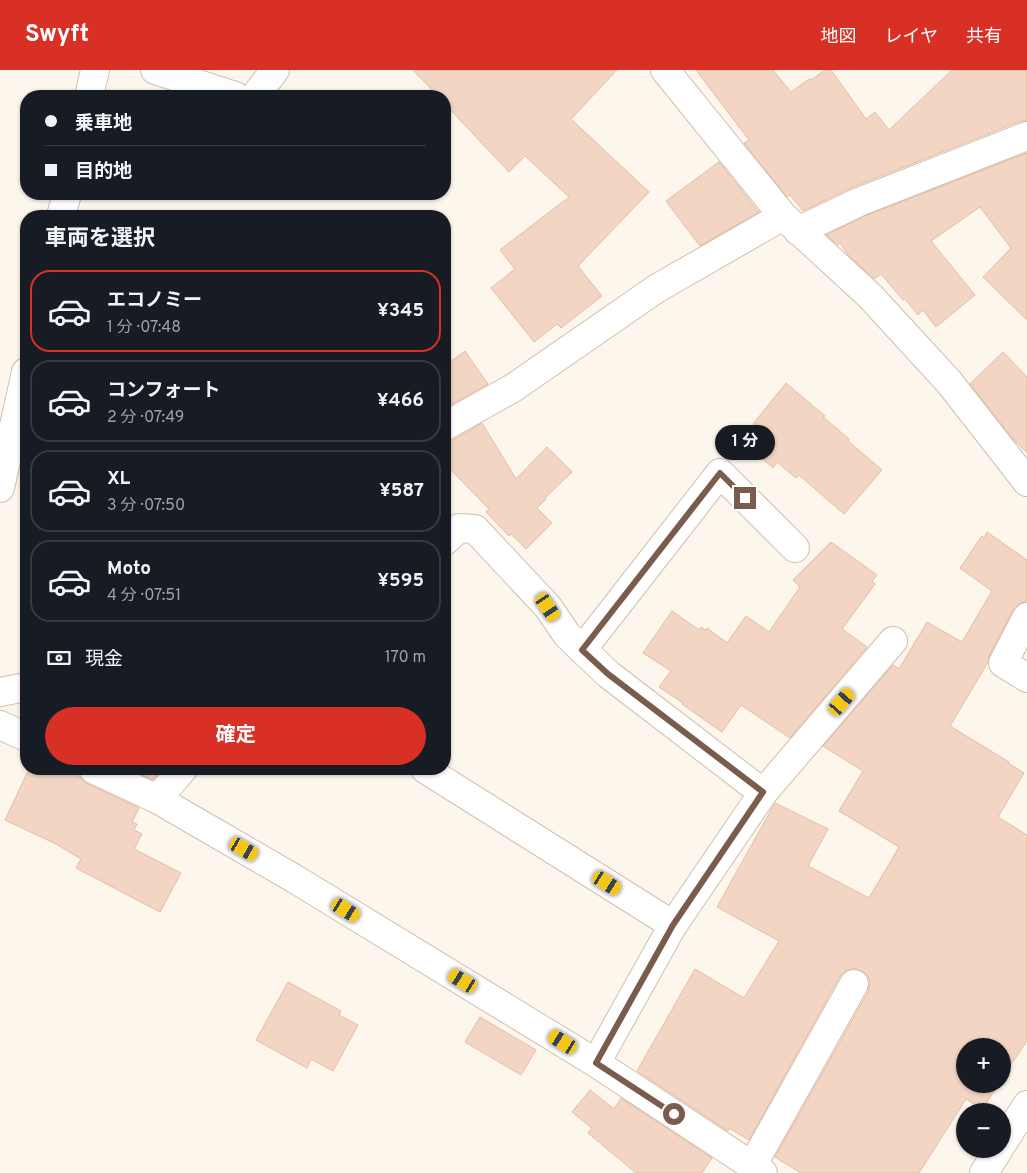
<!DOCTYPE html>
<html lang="ja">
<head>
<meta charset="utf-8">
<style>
	body { margin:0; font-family:Overpass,"Noto Sans JP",sans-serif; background:#242831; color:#f1f3f6; height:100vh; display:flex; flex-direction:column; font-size:19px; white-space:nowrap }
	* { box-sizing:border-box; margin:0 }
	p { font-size:16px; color:#9ea1a6 }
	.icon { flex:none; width:28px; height:28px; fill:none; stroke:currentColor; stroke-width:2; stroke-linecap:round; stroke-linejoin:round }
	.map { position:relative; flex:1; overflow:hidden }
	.side { position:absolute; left:20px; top:140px; width:431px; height:565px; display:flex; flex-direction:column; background:#171b24; border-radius:20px; box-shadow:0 1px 4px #0004 }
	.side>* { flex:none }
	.banner { position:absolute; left:20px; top:20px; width:431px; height:110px; border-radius:20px; box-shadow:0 1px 4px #0004; display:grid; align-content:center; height:110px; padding:0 25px; background:#171b24 }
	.fabs { position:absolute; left:956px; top:968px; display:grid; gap:10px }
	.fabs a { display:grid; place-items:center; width:55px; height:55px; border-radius:50%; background:#171b24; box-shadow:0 1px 4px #0004; font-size:25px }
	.end { position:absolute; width:22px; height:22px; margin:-11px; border:6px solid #7a5c4d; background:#fff; box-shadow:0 0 0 2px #fff }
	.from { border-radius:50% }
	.bubble { position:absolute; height:35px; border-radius:18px; background:#171b24; box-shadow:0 1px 4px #0004; font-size:16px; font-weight:700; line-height:35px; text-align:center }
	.car { position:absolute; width:15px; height:30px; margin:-15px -8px; border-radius:6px; box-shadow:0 0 4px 1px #0007; background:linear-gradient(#f5c518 24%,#345 0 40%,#f5c518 0 76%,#345 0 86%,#f5c518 0) }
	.banner b { display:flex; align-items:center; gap:18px; height:48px; font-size:19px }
	.banner b+b { border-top:1px solid #363941 }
	.banner i { width:12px; height:12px; background:#f1f3f6 }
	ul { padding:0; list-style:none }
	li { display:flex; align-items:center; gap:15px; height:82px; margin:0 10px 8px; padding:0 15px; border:2px solid #363941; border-radius:20px }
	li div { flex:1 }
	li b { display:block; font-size:19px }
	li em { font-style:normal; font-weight:700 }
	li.selected { border-color:#d93025 }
	li>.icon { width:45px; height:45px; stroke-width:1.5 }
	h2 { padding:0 25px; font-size:22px; line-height:60px }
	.pay { display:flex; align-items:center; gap:12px; height:55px; padding:0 25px; font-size:19px }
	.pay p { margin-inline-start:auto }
	.action { display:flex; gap:10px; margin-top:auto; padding:10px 25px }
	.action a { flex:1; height:58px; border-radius:30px; background:#d93025; color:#fff; font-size:20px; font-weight:700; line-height:58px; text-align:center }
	header { display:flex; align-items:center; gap:30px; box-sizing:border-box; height:70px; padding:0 25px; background:#d93025; color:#fff }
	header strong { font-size:24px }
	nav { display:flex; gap:28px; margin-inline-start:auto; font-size:18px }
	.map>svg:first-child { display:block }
</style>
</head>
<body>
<header>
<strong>Swyft</strong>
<nav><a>地図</a><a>レイヤ</a><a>共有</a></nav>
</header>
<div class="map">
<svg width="1027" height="1103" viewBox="0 0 1027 1103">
	<rect width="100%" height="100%" fill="#fdf6ec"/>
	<!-- building -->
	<path fill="#f3d5c3" stroke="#e6bba3" d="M413,0H617L571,49L649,122L578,196L602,226L561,258L557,254L534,272L491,218L515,199L500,180L569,127L525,86L509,102L445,34V26H438Z
		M696,0H773L791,22L809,9L811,10L825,0H831L866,49L875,42L889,60L952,0H1027V51H1021L853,117L803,141L790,125L787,127L744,73L749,70Z
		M1027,83V250L983,207L1011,178L980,137L931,171L975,225L936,257L923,240L918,245L905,229L903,230L881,204L874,209L849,186L840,173L838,175L826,165L865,146Z
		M719,92L759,142L700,176L666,131Z
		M465,281L488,314L445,338V290L447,294Z
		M1003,282L1027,307V383L1013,369L970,314Z
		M786,313L825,346L823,347L849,369L848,371L882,400L844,444L799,405L796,408L777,392L773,398L746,374L759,359L753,354Z
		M482,353L516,409L547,377L572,402L545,428L546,429L537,438L552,453L526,479L511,464L509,466L486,442L489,439L449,398L445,391V372L453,370Z
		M987,462L1027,490V531L1019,534L1013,540L989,586L988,592L950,656L1009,692L1008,693L1024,703L998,747L1027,765V971L1002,1008V976H965V1014H999L982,1039L966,1029L919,1103H801L775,1087L868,922L870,913L868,906L862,901L853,898L846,901L840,906L749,1070L729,1058L728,1061L637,1001L695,899L744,928L779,871L717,837L775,733L828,759L808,796L869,828L899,777L839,741L863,701L823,676L893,595L899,599L927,552L962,572L992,521L960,498L982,466L984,468Z
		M831,472L877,505L872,511L875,514L842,559L867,577L790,668L741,635L722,662L682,634L683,633L659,617L671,601L643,583L672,541L699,560L701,557L705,560L707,558L727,573L746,546L769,562L800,517L793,510Z
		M29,699H78L80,708L86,713L139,738L132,752L137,754L134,760L142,764L134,779L181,803L160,842L76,798L81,789L56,774L5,750Z
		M129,699H161L153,710Z
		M288,912L341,941L339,945L358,955L333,1001L311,989L307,998L256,970Z
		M480,947L536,980L521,1005L465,972Z
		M590,1020L614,1039L621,1028L712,1088L702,1103H636L588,1063L592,1058L572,1042Z"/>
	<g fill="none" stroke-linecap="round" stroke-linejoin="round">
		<!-- street casing -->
		<g stroke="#d1beb0" stroke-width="30">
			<path id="street" d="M155,0L235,26
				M665,0L783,146L870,226L949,312L1027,412
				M89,26L95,0
				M255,26L275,0
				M61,146L67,124
				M798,161L859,132L1027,66
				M445,356L513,318L656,219L783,146
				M0,418L26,302
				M445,471L459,458L475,459L548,537L567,565L608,604L763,723
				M1027,547L1003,593L1027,608
				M582,580L720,403L795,478
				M0,622L26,617
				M0,655L26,667
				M93,699L157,729L295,809L596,993L763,1103
				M425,699L673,855
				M157,729L183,699
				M596,993L673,855L763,723L893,571
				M752,1096L854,914"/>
		</g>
		<!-- secondary casing -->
		<g stroke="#d6c0b0" stroke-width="30">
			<path id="secondary" d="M1002,1074L1027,1035
				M984,1103L999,1079"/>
		</g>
		<!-- street -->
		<use href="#street" stroke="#fff" stroke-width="28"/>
		<!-- secondary -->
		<use href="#secondary" stroke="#fff" stroke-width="28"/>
	</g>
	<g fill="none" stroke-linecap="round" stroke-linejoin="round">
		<!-- route -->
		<path stroke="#7a5c4d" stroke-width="6" d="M674,1044L596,993L673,855L763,722L608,604L582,580L720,403L745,428"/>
	</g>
</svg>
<div class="fabs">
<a>+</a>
<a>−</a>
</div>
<i class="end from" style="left:674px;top:1044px"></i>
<i class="end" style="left:745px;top:428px"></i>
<div class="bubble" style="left:715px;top:355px;width:60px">1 分</div>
<i class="car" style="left:548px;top:537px;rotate:146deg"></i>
<i class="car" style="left:842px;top:632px;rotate:41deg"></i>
<i class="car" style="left:244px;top:779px;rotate:120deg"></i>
<i class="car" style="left:607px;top:813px;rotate:122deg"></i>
<i class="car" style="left:346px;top:840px;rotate:121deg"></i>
<i class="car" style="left:463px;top:911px;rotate:301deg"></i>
<i class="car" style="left:563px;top:972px;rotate:302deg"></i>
<div class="banner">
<b><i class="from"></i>乗車地</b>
<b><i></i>目的地</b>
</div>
<section class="side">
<h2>車両を選択</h2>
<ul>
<li class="selected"><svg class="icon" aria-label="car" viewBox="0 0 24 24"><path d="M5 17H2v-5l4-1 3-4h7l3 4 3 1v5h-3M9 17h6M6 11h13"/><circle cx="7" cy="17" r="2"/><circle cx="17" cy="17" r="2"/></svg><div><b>エコノミー</b><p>1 分 · 07:48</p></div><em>¥345</em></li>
<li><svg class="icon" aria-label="car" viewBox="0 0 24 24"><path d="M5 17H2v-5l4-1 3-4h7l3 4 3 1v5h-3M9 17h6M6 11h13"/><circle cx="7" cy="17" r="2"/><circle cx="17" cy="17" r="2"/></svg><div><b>コンフォート</b><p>2 分 · 07:49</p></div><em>¥466</em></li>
<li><svg class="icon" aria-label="car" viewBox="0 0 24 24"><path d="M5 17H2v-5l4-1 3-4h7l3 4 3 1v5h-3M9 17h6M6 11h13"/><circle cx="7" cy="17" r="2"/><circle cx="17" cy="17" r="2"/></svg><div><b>XL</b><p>3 分 · 07:50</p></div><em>¥587</em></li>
<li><svg class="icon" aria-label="car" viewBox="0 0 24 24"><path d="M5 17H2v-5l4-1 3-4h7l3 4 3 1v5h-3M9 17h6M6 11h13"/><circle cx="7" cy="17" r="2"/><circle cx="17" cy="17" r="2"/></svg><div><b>Moto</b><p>4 分 · 07:51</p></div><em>¥595</em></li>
</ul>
<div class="pay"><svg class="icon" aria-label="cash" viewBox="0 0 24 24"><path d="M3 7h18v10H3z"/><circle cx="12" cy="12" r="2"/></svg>現金<p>170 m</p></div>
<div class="action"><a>確定</a></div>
</section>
</div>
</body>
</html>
